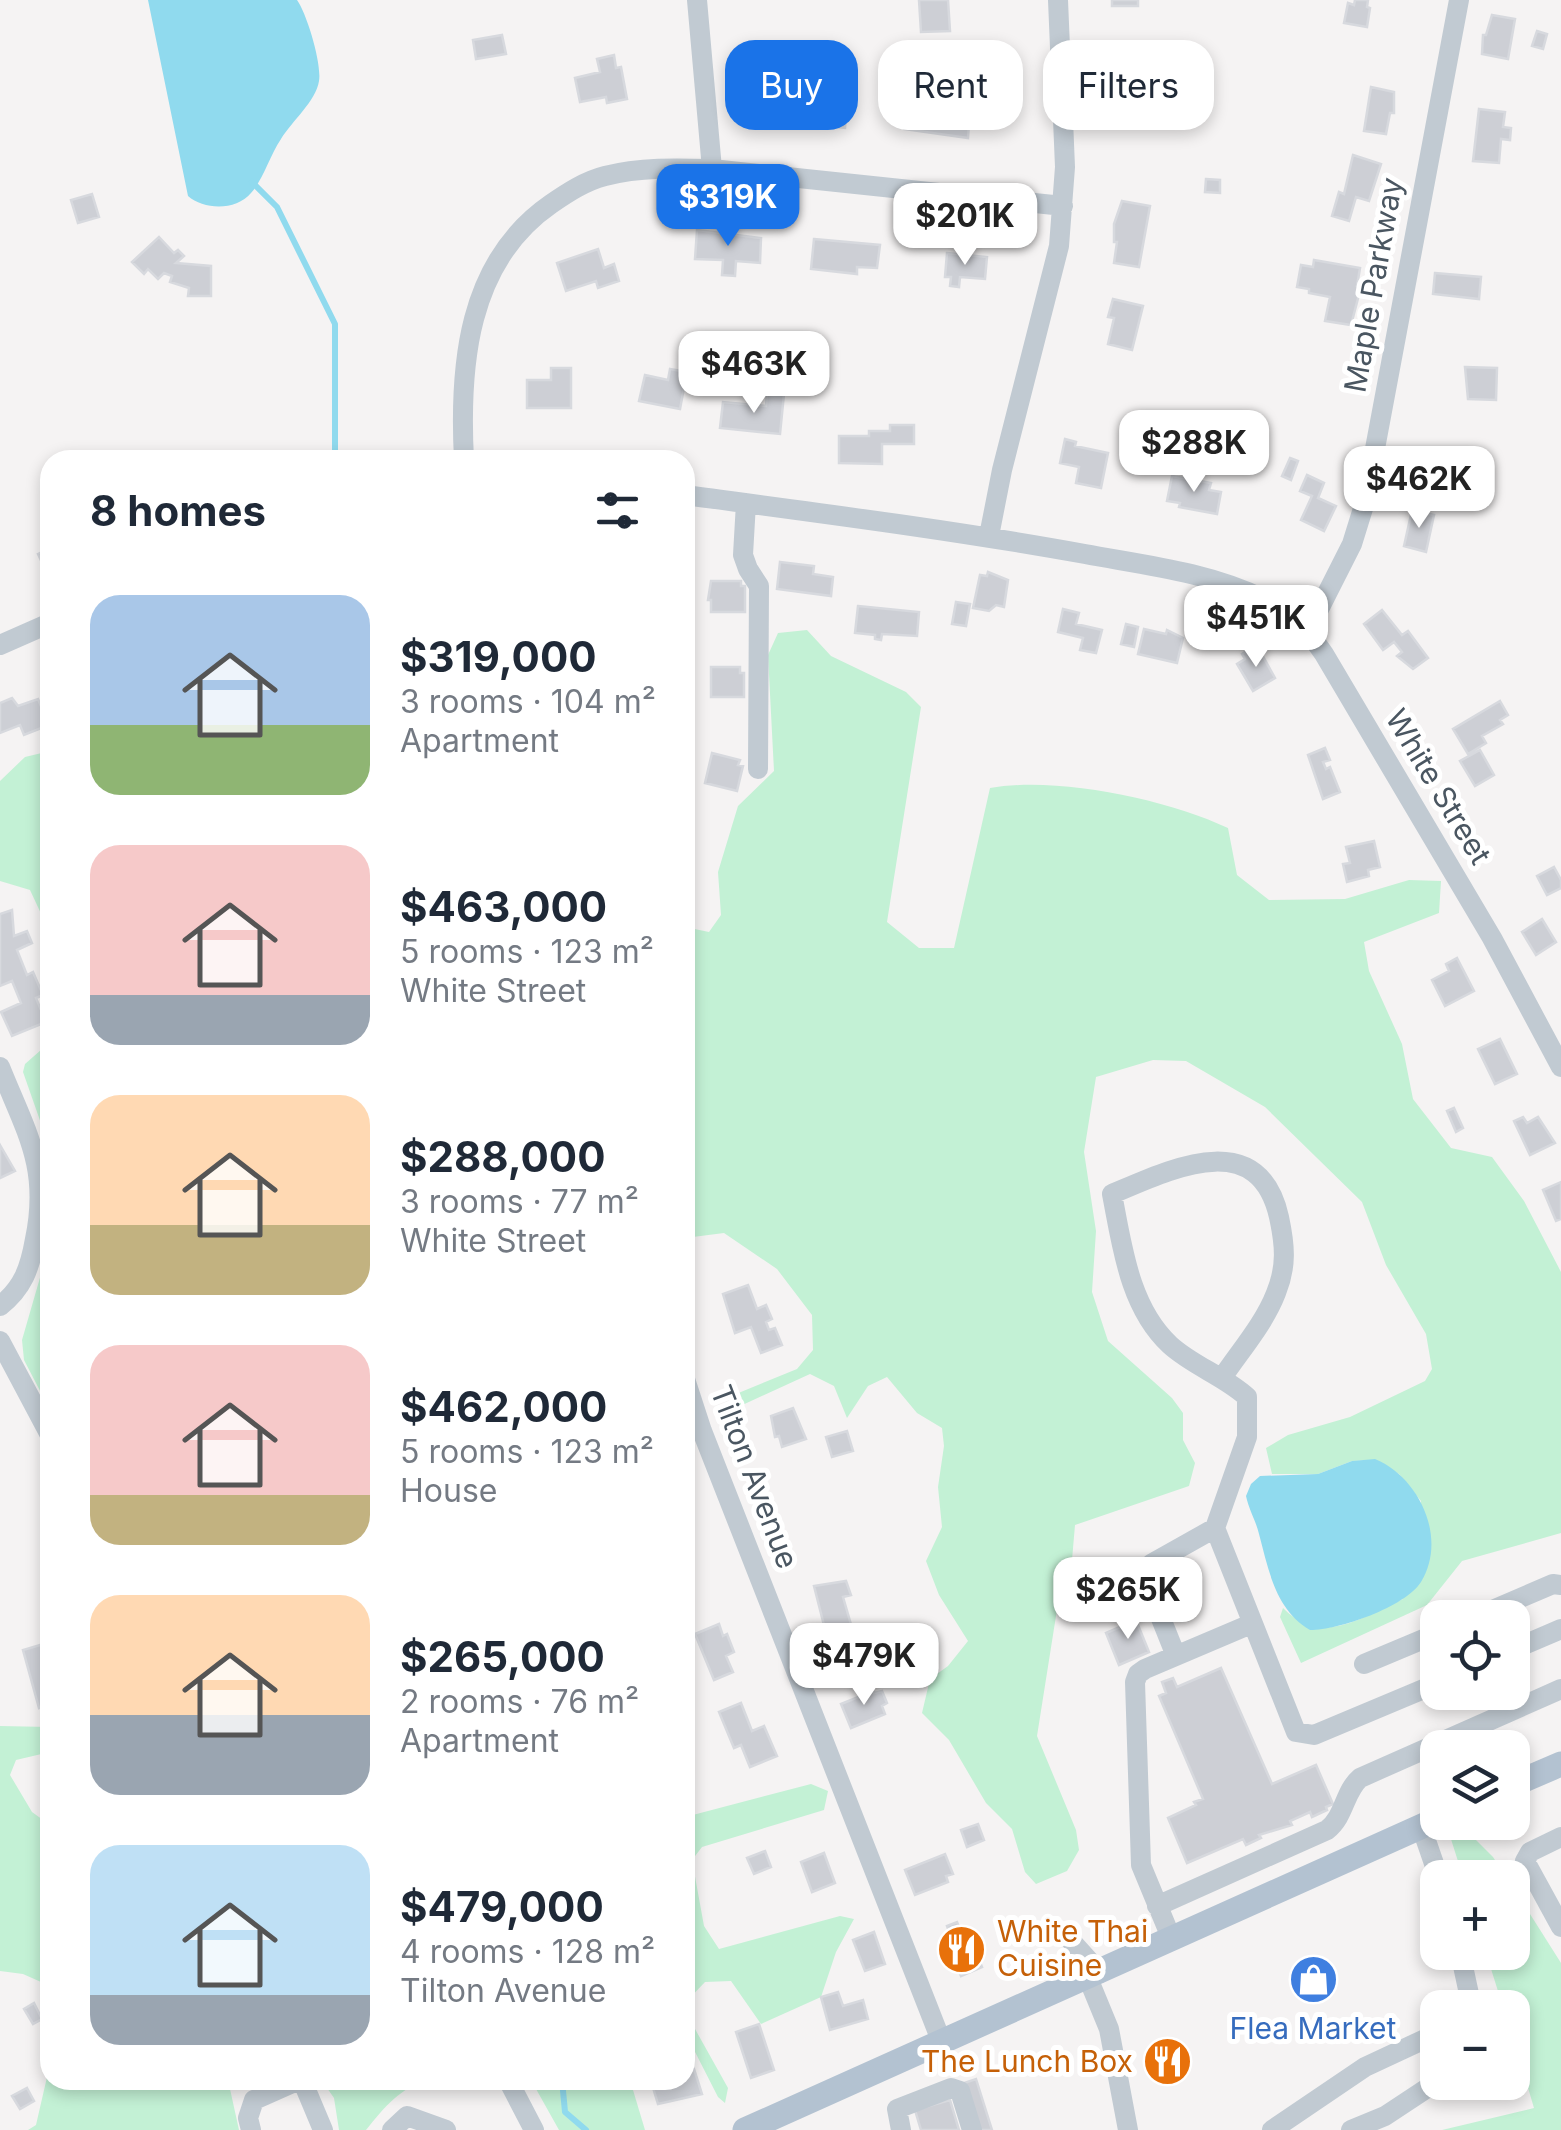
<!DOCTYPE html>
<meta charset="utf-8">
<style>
:root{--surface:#fff;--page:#f6f6f7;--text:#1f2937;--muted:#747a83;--accent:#1a73e8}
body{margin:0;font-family:Inter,sans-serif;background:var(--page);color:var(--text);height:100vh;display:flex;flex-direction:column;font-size:38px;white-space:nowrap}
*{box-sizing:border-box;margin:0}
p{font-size:32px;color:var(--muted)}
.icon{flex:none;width:55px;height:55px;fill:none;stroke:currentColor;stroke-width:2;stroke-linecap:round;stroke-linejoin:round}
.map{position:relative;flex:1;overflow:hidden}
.details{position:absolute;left:40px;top:450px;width:655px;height:1640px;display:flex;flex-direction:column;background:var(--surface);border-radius:30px;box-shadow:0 5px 15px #0003}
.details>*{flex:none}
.guide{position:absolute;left:725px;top:40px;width:685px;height:90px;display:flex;gap:20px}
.controls{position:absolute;left:1420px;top:1600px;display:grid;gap:20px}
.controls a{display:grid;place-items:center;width:110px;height:110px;border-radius:20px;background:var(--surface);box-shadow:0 5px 15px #0003;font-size:50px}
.price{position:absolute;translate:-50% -85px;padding:0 22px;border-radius:20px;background:#fff;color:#222;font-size:32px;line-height:65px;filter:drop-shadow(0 2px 5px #0008)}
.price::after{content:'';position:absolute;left:50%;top:60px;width:30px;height:22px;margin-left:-15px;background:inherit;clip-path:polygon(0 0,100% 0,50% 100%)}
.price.selected{background:var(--accent);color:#fff}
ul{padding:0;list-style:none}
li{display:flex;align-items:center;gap:30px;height:250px;padding:0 50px}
li span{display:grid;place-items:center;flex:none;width:280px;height:200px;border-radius:30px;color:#555}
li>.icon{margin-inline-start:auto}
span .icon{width:120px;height:120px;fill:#fffc;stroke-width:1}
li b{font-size:42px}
h2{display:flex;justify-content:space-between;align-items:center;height:120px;padding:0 50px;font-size:42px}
.tag{padding:0 35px;border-radius:30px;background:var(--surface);box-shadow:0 5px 15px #0003;font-size:35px;line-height:90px}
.tag.selected{background:var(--accent);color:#fff}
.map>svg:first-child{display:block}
.green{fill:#c3f1d5}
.water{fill:#90daee}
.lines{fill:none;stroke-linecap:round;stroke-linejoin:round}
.stream{stroke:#90daee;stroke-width:6}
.building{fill:#cdcfd5;stroke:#d7d9de;stroke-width:2.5}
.minor{stroke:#c1cad2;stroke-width:20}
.major{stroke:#b3c2d1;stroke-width:25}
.labels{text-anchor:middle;stroke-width:10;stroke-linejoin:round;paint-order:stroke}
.street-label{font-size:30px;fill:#4a5661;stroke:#fff}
.food-label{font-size:30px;fill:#c56008;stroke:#fff;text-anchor:start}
.shop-label{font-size:30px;fill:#366cbe;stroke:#fff}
</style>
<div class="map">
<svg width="1561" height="2130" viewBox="0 0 1561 2130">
<rect width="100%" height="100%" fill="#f5f3f3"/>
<path class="green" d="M807 630 831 656 906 692 921 707 887 922 919 948H954L990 788C1057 776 1166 799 1228 828L1237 875 1269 900 1345 899 1409 880 1441 881 1439 913 1364 942 1369 971 1402 1044 1413 1099 1451 1148 1492 1157 1524 1201 1561 1272V1533L1462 1561 1427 1605 1301 1663 1280 1617 1283 1608C1322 1647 1360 1618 1403 1599L1421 1501 1399 1474 1374 1460 1352 1461 1318 1474H1272L1266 1448 1288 1435 1350 1417 1425 1381 1432 1369 1426 1334 1386 1265 1362 1202 1265 1107 1186 1061 1153 1060 1096 1077 1084 1152 1096 1231 1092 1292 1108 1341 1172 1398 1183 1413V1440L1195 1463 1189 1486 1075 1525 1072 1560 1059 1597 1037 1736 1076 1830 1079 1850 1067 1871 1036 1884 1025 1872 1012 1829 986 1803 949 1740 922 1713 930 1679 948 1666 968 1641 939 1595 926 1561 942 1527 938 1487 944 1446 942 1428 917 1413 887 1377 868 1386 847 1418 834 1386 810 1374 738 1407 736 1394 797 1369 813 1350 812 1315 777 1269 724 1233 685 1238V927L709 932 721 915 718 872 738 806 774 771 768 655 778 633Z
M50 751V945L44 920 30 890 0 881V781L25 757Z
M50 1042V1149L23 1072 25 1064Z
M50 1243V1410L24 1360 22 1340Z
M0 1726 50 1727V1752L16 1760 10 1775 32 1812 50 1825V1986L23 1974 0 1971Z
M811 1784 828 1791 824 1810 702 1847 692 1860 704 1926 719 1949 840 1916 854 1919 836 1952 821 1997 761 2024 731 1981 705 1982 685 2003V1813L689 1816Z
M1470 1834 1493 1857 1506 1877H1463L1450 1836Z
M1513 1887 1561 1963V2130H1442L1534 2108 1513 2037 1512 2008 1503 2007 1486 1953 1512 1952Z
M685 2011 728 2088 725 2103 718 2097 692 2046H685Z
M50 2064V2080H233L230 2089 239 2130H28L36 2125Z
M341 2080H430C401 2086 384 2108 366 2130H339L334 2098 327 2088Z
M531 2080H630L645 2130H559Z"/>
<path class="water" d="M148 0H297C307 14 322 64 319 81 316 101 292 121 281 139 270 155 264 178 251 193 236 211 204 210 188 196Z
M1375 1459C1419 1477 1448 1538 1421 1582 1405 1607 1339 1630 1310 1630 1275 1609 1269 1571 1259 1534 1256 1521 1249 1510 1246 1496L1251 1484 1260 1476 1318 1474 1352 1461Z"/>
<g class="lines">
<path class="stream" d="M252 182 277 207 335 324V460
M562 2080 565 2112 586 2130"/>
</g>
<path class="building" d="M919 0H948L950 31 921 32Z
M1112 0H1138V6H1112Z
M1355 0H1368L1367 7 1370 8 1367 27 1344 23 1348 3 1354 5Z
M1492 15 1515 19 1508 59 1482 54 1483 35H1486Z
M1537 31 1547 34 1543 49 1532 46Z
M502 35 506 54 476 59 473 40Z
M614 55 616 68 621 67 627 99 607 103 606 97 580 102 575 78 600 72 597 59Z
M797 87 816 89 815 96 847 99 845 128 794 123Z
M1371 87 1394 92V113H1390L1386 134 1364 131Z
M906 104 970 110 968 138 904 129Z
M1479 109 1505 112 1503 127 1511 128 1510 140 1501 139 1499 163 1473 161Z
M1353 155 1381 164 1369 201 1356 197 1349 221 1332 216 1339 192 1344 194Z
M1206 179 1220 180V193L1205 192Z
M92 194 99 217 78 223 71 200Z
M1122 201 1150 206 1139 267 1114 263 1117 242H1114V224Z
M697 230 761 238 760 263 736 261 735 276 722 275 723 260 695 259Z
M159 237 174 253 178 250 184 256 176 263 211 266V296H188L189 288 170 282 172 276 164 273 158 279 148 269 144 274 132 262Z
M814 239 880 245 877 268 857 267V274L811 269Z
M598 249 604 268 614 264 619 281 598 288 596 281 566 291 557 263Z
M947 253 987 257 985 279 960 277 959 287 950 286 951 277H945Z
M1314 260 1360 268 1357 286 1361 287 1351 325 1325 321 1330 297 1309 293V289L1297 287 1301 265 1313 267Z
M1435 273 1481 277 1479 299 1433 294Z
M1113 299 1143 306 1132 350 1108 344 1114 318 1108 317Z
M1465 367 1497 368 1496 400 1468 399Z
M551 368H571V408H527V380H551Z
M670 369 687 372 680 409 639 401 645 375 668 380Z
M767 392 784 394 780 434 720 428 723 402 766 406Z
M890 425H914V444H882V464L839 463V436H869V431H890Z
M1065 439 1076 442 1075 446 1108 453 1101 488 1076 483 1079 467 1060 463Z
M1290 458 1298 461 1291 480 1282 476Z
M1307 475 1324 483 1318 498 1336 506 1324 531 1301 520 1312 496 1300 491Z
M1172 476 1211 483 1209 490 1221 492 1217 514 1179 507 1180 503 1167 501Z
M1412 510 1434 515 1426 552 1404 546Z
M50 548V572L47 573 38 554Z
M780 562 814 566 813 574 833 577 831 596 777 589Z
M988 572 1008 580 1004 607 996 605 989 611 973 608 980 575 987 576Z
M711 581H741V586H745V612H711V600H708Z
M956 602 970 604 966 626 952 624Z
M858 606 919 612 917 636 882 634 881 640 875 639V635L855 633Z
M1063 609 1079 613 1076 624 1102 630 1096 653 1080 650 1083 638 1058 632Z
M1382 610 1402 635 1408 631 1428 658 1413 669 1397 656 1402 652 1394 642 1383 650 1364 624Z
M1126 624 1138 627 1134 647 1121 644Z
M1144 629 1166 634 1167 630 1183 638 1177 663 1138 654Z
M1250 649 1253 655 1260 651 1275 678 1253 691 1237 664 1245 659 1242 654Z
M711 667H740V673H744V697H711Z
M12 698 18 706 38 699 49 725 24 735 20 725 0 733V703Z
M1500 701 1508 715 1500 720 1503 724 1482 736 1486 743 1468 754 1453 729Z
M1325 748 1330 760 1323 762 1326 769 1330 767 1340 792 1323 799 1308 755Z
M1480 750 1494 775 1475 786 1460 761Z
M712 753 740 760 738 765 743 766 737 791 705 783Z
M1374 841 1380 867 1368 870 1369 876 1347 882 1343 864 1350 863 1346 847Z
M1554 867 1561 880V888L1547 895 1537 876Z
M12 910 14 936 27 931 32 943 17 950 27 975 33 972 43 995 36 998 46 1022 12 1036 1 1012 21 1003 12 981 0 986V914Z
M1542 919 1556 942 1536 955 1522 932Z
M1457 958 1474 991 1445 1006 1432 980 1449 971 1446 964Z
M1500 1039 1517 1074 1495 1084 1478 1049Z
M1454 1108 1463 1128 1456 1132 1447 1111Z
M1523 1117 1527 1123 1538 1117 1555 1143 1530 1155 1514 1121Z
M0 1145 15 1171 0 1178Z
M1561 1182V1219L1556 1221 1543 1190Z
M748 1285 757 1309 766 1305 772 1319 766 1322 769 1330 775 1328 782 1345 761 1353 751 1327 735 1333 723 1294Z
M793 1408 806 1439 782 1447 779 1436 775 1437 771 1416Z
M847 1431 853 1451 832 1457 826 1437Z
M846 1581 851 1595 843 1597 852 1628 827 1637 814 1586Z
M1136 1620 1149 1652 1119 1665 1106 1633Z
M719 1624 723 1636 727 1634 734 1652 726 1656 733 1672 714 1680 695 1634Z
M47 1643 50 1704 39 1708 23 1650Z
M1221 1668 1272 1784 1316 1765 1333 1804 1326 1807 1327 1810 1312 1817 1310 1812 1290 1821 1292 1825 1259 1835 1261 1838 1246 1845 1243 1839 1187 1863 1168 1818 1196 1805 1194 1802 1203 1799 1159 1696 1166 1693 1162 1682 1173 1678 1177 1687Z
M873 1691 874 1693 882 1691 887 1703 882 1706 885 1714 851 1728 841 1704Z
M741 1703 752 1731 764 1726 777 1756 750 1767 741 1745 734 1748 719 1712Z
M978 1824 984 1840 967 1847 961 1830Z
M765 1851 771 1867 754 1874 747 1858Z
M824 1853 835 1883 812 1892 801 1862Z
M945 1854 953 1874 946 1876 948 1882 915 1895 905 1870Z
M957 1922 961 1932 967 1930 982 1967 961 1976 945 1939 951 1937 947 1926Z
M874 1932 885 1964 865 1971 853 1940Z
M838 1992 843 2006 863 2000 868 2019 830 2030 821 1997Z
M34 2003 42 2019 33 2024 24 2009Z
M759 2024 774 2070 751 2078 736 2032Z
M1180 2051 1184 2063 1156 2073 1152 2062Z
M694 2069 702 2094 658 2104 651 2081 685 2080V2072Z
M976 2079 992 2130H979L964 2083Z
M27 2088 34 2101 20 2109 12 2096Z
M950 2100 959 2130H921L915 2110Z"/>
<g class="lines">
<path class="minor" d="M697 0 712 169
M464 460C459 366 467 262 551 204 567 193 585 181 605 176 640 167 676 168 712 169L1063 206
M685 495C819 513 953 530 1085 554 1144 565 1208 572 1263 599 1290 612 1307 629 1324 654L1492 938 1561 1067
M746 503 743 555 748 569 759 586 758 769
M989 536 1002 470 1059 246 1065 167 1058 0
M1308 631 1352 544 1365 502 1459 0
M0 645 50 623
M0 1067C26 1132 50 1167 35 1239 30 1268 23 1288 0 1306
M0 1341 50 1435
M1222 1378C1240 1351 1264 1324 1276 1293 1287 1266 1285 1245 1279 1217 1258 1125 1169 1170 1112 1194 1122 1245 1129 1307 1170 1345 1193 1366 1224 1376 1247 1397V1437L1215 1528 1296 1732 1314 1735 1438 1683
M685 1379 702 1431 942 2043
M1474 1618 1553 1584 1561 1585
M1512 1650 1561 1629
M1176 1656 1146 1581 1151 1564 1215 1528
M1364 1664 1438 1633
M1421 1826 1439 1878
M1561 1837 1530 1852 1525 1861 1561 1927
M1157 1906 1327 1830C1345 1816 1344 1792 1360 1778L1561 1689
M1172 1940 1141 1865 1135 1682 1138 1674 1145 1669 1251 1624
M1072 1942 1100 1973
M1460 1952 1472 2008
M1088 1978 1109 2029 1128 2130
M302 2080 323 2130
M508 2080 534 2130
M251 2130 248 2118 254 2100 299 2080
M392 2130 407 2116 446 2130
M901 2130 897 2109 951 2088 960 2091 972 2130
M1272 2130 1365 2067 1438 2033
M1351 2130 1385 2116 1438 2081"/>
<path class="major" d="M1512 1785 1561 1764
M745 2130 1438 1819"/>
</g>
<defs>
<symbol id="restaurant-disc" viewBox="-11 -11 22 22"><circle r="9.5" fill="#e8710a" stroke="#fff"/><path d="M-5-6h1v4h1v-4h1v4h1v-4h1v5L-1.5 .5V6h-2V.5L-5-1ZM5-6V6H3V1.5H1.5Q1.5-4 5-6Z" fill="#fff"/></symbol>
<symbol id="shop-disc" viewBox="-11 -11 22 22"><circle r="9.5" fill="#3f7fe0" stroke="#fff"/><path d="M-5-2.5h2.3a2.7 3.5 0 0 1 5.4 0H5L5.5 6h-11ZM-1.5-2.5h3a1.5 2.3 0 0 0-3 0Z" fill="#fff"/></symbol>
</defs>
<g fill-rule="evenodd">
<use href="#restaurant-disc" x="934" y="1922" width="55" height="55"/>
<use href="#shop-disc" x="1286" y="1952" width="55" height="55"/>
<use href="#restaurant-disc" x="1140" y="2034" width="55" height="55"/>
</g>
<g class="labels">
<g class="street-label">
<text transform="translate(1374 285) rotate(-80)" y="10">Maple Parkway</text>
<text transform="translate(1438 787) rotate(59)" y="10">White Street</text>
<text transform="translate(754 1477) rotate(69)" y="10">Tilton Avenue</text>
</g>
<g class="food-label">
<text x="997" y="1942">White Thai<tspan x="997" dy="34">Cuisine</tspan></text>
<text x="1133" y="2072" text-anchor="end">The Lunch Box</text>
</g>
<g class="shop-label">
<text x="1313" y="2039">Flea Market</text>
</g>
</g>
</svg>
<div class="controls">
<a><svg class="icon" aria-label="locate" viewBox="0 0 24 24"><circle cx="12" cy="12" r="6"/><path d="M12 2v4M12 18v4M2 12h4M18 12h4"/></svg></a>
<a><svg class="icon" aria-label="layers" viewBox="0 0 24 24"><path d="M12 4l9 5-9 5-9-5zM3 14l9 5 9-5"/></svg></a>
<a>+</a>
<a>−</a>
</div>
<b class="price selected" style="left:728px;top:249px">$319K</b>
<b class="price" style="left:965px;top:268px">$201K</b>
<b class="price" style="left:754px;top:416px">$463K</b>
<b class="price" style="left:1194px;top:495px">$288K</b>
<b class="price" style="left:1419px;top:531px">$462K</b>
<b class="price" style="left:1256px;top:670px">$451K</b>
<b class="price" style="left:1128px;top:1642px">$265K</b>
<b class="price" style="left:864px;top:1708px">$479K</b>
<div class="guide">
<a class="tag selected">Buy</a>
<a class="tag">Rent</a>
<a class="tag">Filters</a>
</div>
<section class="details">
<h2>8 homes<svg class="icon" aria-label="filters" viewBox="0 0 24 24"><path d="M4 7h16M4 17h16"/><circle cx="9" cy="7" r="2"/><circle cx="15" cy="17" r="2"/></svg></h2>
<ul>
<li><span style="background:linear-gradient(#a9c7e8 65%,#8fb573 0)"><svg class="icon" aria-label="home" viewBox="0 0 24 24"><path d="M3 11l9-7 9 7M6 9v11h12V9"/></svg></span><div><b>$319,000</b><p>3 rooms · 104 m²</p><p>Apartment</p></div></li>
<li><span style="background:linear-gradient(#f6c9c9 75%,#9aa5b1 0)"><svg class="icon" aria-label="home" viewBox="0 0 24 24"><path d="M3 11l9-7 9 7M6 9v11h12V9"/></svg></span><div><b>$463,000</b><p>5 rooms · 123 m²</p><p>White Street</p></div></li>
<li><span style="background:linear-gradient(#ffd9b3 65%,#c2b280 0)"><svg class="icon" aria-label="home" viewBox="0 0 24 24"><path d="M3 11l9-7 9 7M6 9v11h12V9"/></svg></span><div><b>$288,000</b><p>3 rooms · 77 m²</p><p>White Street</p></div></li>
<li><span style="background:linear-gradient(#f6c9c9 75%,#c2b280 0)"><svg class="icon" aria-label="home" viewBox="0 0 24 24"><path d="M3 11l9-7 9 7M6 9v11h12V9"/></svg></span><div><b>$462,000</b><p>5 rooms · 123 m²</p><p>House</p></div></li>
<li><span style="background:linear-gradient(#ffd9b3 60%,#9aa5b1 0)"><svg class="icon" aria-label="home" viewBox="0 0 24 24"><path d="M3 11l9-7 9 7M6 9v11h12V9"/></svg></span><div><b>$265,000</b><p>2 rooms · 76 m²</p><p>Apartment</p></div></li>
<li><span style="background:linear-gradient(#bfe0f5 75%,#9aa5b1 0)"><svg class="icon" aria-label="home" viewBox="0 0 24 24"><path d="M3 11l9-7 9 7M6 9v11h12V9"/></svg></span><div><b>$479,000</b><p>4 rooms · 128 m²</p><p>Tilton Avenue</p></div></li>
</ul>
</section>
</div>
